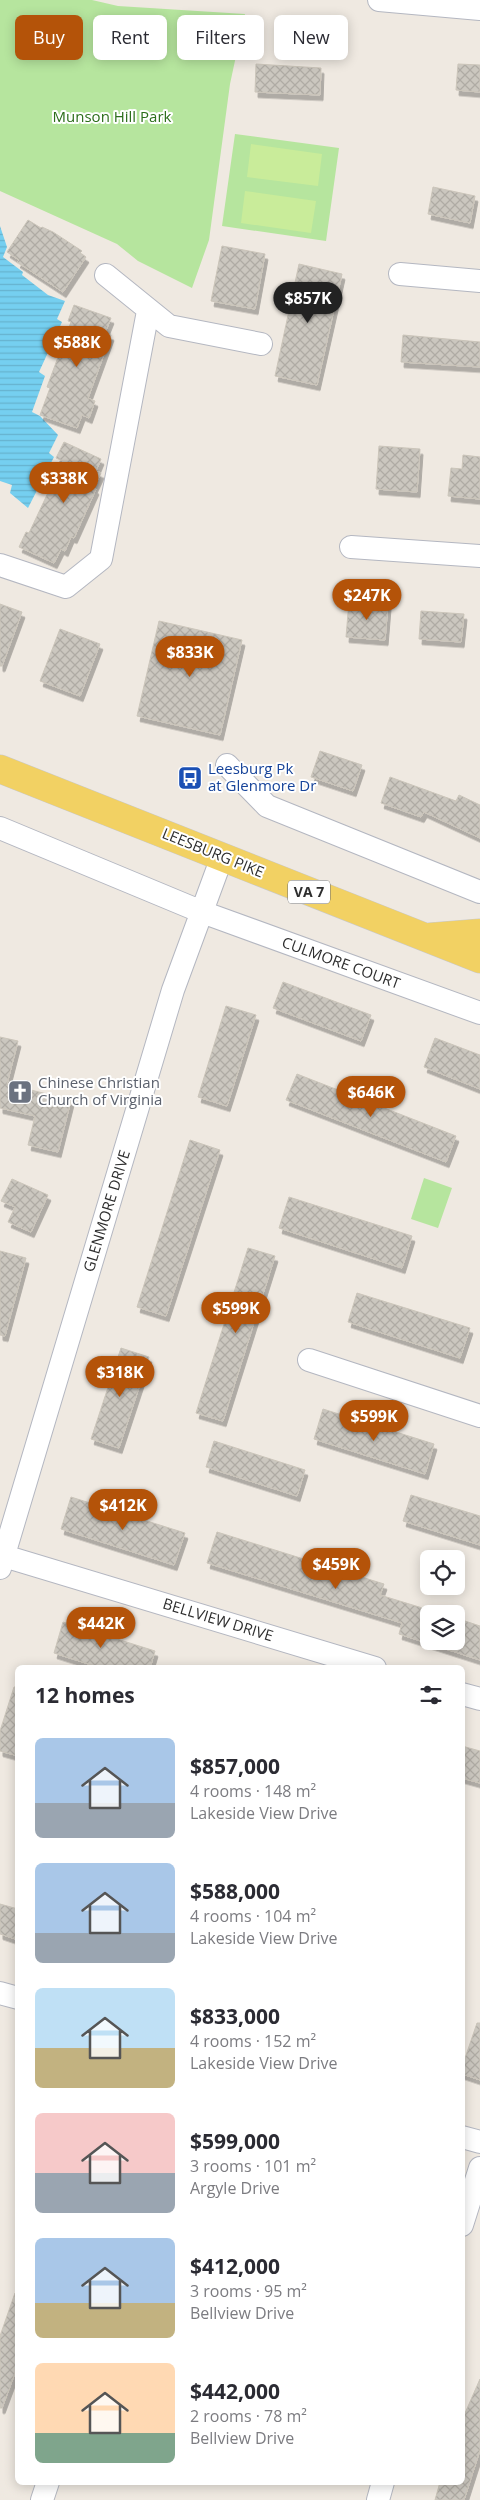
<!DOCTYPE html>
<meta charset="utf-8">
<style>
:root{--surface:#fff;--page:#f7f7f7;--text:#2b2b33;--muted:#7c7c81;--accent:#b45309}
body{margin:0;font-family:"Open Sans",sans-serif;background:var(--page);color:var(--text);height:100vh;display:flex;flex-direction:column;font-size:19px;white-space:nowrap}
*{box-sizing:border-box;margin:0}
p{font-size:16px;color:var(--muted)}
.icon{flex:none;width:28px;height:28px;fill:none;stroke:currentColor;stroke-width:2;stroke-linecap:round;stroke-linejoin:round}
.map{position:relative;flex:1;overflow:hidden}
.side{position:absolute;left:15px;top:1665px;width:450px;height:820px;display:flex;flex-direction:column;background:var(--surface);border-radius:8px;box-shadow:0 2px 12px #0003}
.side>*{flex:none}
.guide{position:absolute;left:15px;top:15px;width:450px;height:45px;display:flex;gap:10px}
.fabs{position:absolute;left:420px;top:1550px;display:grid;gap:10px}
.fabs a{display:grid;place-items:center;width:45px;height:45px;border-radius:8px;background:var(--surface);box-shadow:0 2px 12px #0003;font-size:25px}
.price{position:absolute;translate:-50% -42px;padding:0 11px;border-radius:18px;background:var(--accent);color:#fff;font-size:16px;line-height:32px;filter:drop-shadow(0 1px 2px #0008)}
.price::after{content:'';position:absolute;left:50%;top:30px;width:15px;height:11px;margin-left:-8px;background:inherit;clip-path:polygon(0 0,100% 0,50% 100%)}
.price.active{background:#222;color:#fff}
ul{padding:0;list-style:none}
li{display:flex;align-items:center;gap:15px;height:125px;padding:0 20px}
li span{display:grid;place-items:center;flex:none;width:140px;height:100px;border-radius:8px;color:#555}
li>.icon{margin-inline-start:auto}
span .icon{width:60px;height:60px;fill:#fffc;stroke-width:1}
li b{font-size:21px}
h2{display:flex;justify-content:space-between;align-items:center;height:60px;padding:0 20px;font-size:21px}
.chip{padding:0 18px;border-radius:8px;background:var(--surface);box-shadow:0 2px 12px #0003;font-size:18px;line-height:45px}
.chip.active{background:var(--accent);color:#fff}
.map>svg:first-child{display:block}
.green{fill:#b6e59e}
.pitch{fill:#c9ec9a}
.water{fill:url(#water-rules)}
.building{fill:url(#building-cross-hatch);stroke:#cbc5ba;filter:url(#shadow)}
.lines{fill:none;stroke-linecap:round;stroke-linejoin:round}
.street-casing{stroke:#b4b7c1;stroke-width:24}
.primary-casing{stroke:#c9c9c9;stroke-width:29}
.street{stroke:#fff;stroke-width:22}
.primary{stroke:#f2d163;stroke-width:28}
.labels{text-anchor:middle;stroke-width:4;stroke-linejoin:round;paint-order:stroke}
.shield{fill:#fff;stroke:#6d6d6d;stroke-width:1}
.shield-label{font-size:14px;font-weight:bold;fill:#2e2e2e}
.park-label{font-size:15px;fill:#2c6e1b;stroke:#fff}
.transit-label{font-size:15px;fill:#164399;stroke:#fff;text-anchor:start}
.street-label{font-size:15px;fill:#2e2e2e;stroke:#fff}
.worship-label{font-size:15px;fill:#5b616d;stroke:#fff;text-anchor:start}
</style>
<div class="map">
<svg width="480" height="2500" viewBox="0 0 480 2500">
<defs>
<pattern id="water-rules" width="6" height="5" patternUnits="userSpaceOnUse" patternTransform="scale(1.25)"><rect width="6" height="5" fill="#75cff0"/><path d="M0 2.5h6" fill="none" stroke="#66b2ce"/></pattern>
<pattern id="building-cross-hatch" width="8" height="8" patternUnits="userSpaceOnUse" patternTransform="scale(1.25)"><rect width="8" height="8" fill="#cbc7bf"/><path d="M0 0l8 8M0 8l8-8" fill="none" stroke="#afaba4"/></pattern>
<filter id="shadow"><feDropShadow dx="3" dy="5.5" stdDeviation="0" flood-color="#0004"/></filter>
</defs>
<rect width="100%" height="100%" fill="#efe9e1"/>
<path class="green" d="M0 0H92L118 6 245 14 230 84 209 240 192 288 138 261 117 244 0 191Z
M235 134 339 148 326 241 222 226Z
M424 1178 452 1188 438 1228 411 1219Z"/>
<path class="pitch" d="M251 144 322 154 318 186 247 177Z
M245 191 316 201 311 233 241 223Z"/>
<path class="water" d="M0 226 7 247 3 257 23 272 22 275 48 295 65 301 57 319 62 322 39 372 45 376 32 412 40 416 58 435 49 453 54 457 28 508 10 493 12 485 0 481Z"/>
<path class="building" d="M256 64 321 68 320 95 255 92Z
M458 64 480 65V92L456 90Z
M433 187 475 196 470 223 428 214Z
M28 220 41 228 42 227 53 232 82 251 80 253 86 257 63 292 17 262 19 260 7 252Z
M222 246 265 254 255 309 211 301Z
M299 264 342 274 317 385 275 376Z
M74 305 111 318 105 333 111 335 88 398 95 401 89 418 82 415 77 428 40 415 50 388 47 387 71 322 68 321Z
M403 335 480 342V367L401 362Z
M64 442 101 459 96 471 101 473 94 488 96 489 74 538 71 537 65 551 61 549 54 563 19 547 26 532 29 533 63 461 56 458Z
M379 446 420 449 417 492 376 489Z
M463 455 480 457V499L448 496 451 468 462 469Z
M349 601 388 604 385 640 346 637Z
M0 604 22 612 2 666H0Z
M421 611 464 614 461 642 419 639Z
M159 621 242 640 220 735 137 716Z
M60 629 100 644 80 696 40 681Z
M320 751 362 765 353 791 311 777Z
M390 777 456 801 459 795 480 805V838L424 812 421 817 381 803Z
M283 982 371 1015 361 1041 273 1008Z
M226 1006 256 1015 227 1106 198 1097Z
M0 1037 18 1041 7 1084 71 1100 58 1152 28 1145 35 1116 0 1108Z
M435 1038 480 1055V1089L424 1067Z
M297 1074 456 1136 446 1162 286 1100Z
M190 1140 220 1150 166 1316 137 1307Z
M12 1179 48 1195 31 1232 8 1222 15 1207 1 1201Z
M289 1197 412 1236 402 1268 279 1228Z
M248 1248 275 1256 223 1421 196 1413Z
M0 1251 26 1258 5 1336 0 1335Z
M357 1293 470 1328 460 1358 348 1322Z
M121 1348 149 1357 119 1448 91 1439Z
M323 1409 434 1444 425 1474 314 1439Z
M214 1441 305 1470 297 1496 206 1467Z
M411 1495 480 1516V1545L403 1521Z
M71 1497 185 1533 174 1565 61 1529Z
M217 1532 384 1584 380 1595 442 1614H429V1641H456V1618L480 1626V1660L399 1634 402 1623 207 1563Z
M63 1622 155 1651 150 1668H101L54 1653Z
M14 1687H18V1756L0 1751V1731Z
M462 1746 480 1751V1783L462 1778Z
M0 1904 18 1909V1940L0 1934Z
M477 2023H480V2080L462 2074V2067Z
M15 2293H18V2365L2 2408H0V2336Z
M480 2379V2450L464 2500H435L440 2482H462V2420Z"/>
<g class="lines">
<defs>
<path id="street" d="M379 0 480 9
M400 274 480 281
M106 275 169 326 261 344
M351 547 480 556
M0 565 66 587 101 559 148 311
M227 765 267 806 480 892
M0 828 202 912 480 1013
M309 1360 480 1416
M4 1556 375 1668
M0 1568 173 990 222 857
M462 1694 480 1699
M0 1993 18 1998
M462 2137 480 2142
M462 2225 480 2168
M42 2500 48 2482
M378 2500 383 2482"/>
<path id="primary" d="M0 769 480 959
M430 937 480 933"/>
</defs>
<use href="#street" class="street-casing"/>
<use href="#primary" class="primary-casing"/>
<use href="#street" class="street"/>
<use href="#primary" class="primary"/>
</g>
<defs>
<symbol id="bus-square" viewBox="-11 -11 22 22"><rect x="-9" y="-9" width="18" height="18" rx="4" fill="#1a4fb4" stroke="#fff"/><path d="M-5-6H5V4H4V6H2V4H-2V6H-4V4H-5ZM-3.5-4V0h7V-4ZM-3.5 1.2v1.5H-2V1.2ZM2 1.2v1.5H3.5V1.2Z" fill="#fff"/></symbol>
<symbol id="church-square" viewBox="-11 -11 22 22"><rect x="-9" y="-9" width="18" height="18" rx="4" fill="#6b7280" stroke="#fff"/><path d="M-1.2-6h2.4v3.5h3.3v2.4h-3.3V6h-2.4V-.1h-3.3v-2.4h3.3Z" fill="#fff"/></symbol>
</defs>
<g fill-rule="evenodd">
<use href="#bus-square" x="176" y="764" width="28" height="28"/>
<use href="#church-square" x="6" y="1078" width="28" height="28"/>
</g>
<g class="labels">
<rect class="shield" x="288" y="880.5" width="42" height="23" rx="4"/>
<g class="shield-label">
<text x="309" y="897">VA 7</text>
</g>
<g class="park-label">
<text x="112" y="122">Munson Hill Park</text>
</g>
<g class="transit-label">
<text x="208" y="774">Leesburg Pk<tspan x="208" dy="17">at Glenmore Dr</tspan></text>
</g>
<g class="street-label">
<text transform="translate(213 853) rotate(22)" y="5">LEESBURG PIKE</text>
<text transform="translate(341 963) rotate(20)" y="5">CULMORE COURT</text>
<text transform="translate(107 1211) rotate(-73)" y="5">GLENMORE DRIVE</text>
<text transform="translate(218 1620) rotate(17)" y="5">BELLVIEW DRIVE</text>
</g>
<g class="worship-label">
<text x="38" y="1088">Chinese Christian<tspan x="38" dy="17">Church of Virginia</tspan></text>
</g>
</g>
</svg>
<div class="fabs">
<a><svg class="icon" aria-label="locate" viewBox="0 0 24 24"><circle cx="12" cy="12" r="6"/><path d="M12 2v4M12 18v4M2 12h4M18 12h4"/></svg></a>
<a><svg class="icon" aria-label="layers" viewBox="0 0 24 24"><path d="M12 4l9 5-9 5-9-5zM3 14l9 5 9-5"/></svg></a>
</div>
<b class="price active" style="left:308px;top:324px">$857K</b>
<b class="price" style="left:77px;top:368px">$588K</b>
<b class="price" style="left:64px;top:504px">$338K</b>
<b class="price" style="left:367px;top:621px">$247K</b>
<b class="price" style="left:190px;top:678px">$833K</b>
<b class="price" style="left:371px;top:1118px">$646K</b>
<b class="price" style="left:236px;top:1334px">$599K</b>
<b class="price" style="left:120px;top:1398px">$318K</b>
<b class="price" style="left:374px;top:1442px">$599K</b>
<b class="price" style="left:123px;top:1531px">$412K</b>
<b class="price" style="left:336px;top:1590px">$459K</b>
<b class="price" style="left:101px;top:1649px">$442K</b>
<div class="guide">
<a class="chip active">Buy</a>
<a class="chip">Rent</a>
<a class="chip">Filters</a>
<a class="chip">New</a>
</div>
<section class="side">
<h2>12 homes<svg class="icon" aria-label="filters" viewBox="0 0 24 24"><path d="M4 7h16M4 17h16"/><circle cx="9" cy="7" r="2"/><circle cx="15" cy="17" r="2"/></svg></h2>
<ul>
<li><span style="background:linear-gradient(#a9c7e8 65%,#9aa5b1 0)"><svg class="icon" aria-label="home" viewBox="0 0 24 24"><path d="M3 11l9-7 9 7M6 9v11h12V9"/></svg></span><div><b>$857,000</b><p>4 rooms · 148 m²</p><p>Lakeside View Drive</p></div></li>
<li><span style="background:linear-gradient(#a9c7e8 70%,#9aa5b1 0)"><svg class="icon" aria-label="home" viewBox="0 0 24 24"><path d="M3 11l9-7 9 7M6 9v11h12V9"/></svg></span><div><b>$588,000</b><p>4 rooms · 104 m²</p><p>Lakeside View Drive</p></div></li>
<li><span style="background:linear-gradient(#bfe0f5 60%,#c2b280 0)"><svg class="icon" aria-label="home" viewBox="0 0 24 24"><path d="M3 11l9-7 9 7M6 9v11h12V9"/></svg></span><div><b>$833,000</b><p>4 rooms · 152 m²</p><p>Lakeside View Drive</p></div></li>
<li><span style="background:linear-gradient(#f6c9c9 60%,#9aa5b1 0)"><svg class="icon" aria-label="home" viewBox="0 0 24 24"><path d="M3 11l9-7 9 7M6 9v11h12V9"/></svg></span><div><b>$599,000</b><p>3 rooms · 101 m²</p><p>Argyle Drive</p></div></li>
<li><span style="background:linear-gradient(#a9c7e8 65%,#c2b280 0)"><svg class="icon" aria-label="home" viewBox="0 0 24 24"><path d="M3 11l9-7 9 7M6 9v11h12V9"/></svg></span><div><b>$412,000</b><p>3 rooms · 95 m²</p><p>Bellview Drive</p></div></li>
<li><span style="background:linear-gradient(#ffd9b3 70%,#7fa58c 0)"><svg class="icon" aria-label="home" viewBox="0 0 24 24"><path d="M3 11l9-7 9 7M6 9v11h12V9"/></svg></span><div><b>$442,000</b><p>2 rooms · 78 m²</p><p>Bellview Drive</p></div></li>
</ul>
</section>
</div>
